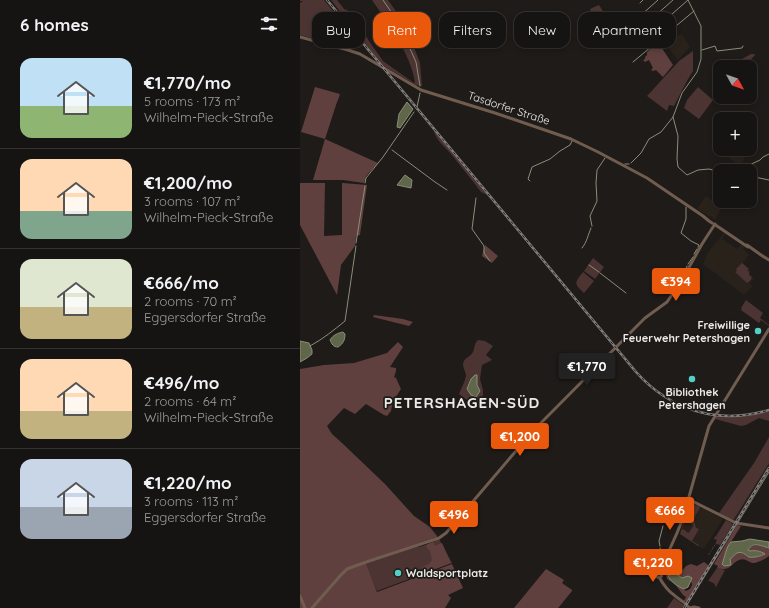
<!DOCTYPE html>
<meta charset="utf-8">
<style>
:root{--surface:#161412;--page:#232120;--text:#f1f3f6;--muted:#9e9e9f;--line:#353332;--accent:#ea580c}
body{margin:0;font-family:Quicksand,sans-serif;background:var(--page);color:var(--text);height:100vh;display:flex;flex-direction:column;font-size:15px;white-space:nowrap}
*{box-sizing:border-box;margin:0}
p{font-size:13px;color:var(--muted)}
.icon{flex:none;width:22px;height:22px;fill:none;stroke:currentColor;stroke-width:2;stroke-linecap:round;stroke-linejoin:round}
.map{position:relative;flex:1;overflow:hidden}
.drawer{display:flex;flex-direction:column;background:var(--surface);width:300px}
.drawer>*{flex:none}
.guide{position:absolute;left:12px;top:12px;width:380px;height:36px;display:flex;gap:8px}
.needle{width:26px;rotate:130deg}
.tools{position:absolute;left:413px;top:60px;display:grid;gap:8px}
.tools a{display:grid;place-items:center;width:44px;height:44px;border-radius:8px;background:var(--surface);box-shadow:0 2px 6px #0003,0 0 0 1px var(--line);font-size:20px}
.price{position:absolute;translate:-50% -34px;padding:0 9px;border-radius:4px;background:var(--accent);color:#fff;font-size:13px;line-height:26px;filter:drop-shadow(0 1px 2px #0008)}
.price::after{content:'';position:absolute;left:50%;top:24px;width:12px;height:9px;margin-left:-6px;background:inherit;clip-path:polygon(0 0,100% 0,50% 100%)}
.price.current{background:#222;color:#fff}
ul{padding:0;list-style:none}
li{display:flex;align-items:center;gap:12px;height:100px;padding:0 20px}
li+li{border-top:1px solid var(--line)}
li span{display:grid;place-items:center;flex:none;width:112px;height:80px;border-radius:12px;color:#555}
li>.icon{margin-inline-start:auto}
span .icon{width:48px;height:48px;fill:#fffc;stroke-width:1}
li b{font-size:17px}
h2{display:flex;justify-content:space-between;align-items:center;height:48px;padding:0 20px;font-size:17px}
.pill{padding:0 14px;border-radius:12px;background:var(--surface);box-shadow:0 2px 6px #0003,0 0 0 1px var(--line);font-size:14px;line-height:36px}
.pill.current{background:var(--accent);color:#fff}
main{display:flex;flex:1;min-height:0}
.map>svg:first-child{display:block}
.built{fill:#29221b}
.green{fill:#4c3433}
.forest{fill:#60403e;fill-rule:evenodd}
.water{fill:#606649;stroke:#8a8e79}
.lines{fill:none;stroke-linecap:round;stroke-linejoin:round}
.stream{stroke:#8a8e79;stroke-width:1}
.secondary{stroke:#715c50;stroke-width:3}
.tram{stroke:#807d7b;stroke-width:1}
.rail-casing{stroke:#807d7b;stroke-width:2.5}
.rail{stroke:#1e1b18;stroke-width:1;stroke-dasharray:3;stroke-linecap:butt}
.poi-dot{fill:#55cec5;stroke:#1e1b18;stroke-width:1.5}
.labels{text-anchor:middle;stroke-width:3.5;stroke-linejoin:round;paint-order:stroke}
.street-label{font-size:11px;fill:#edebe9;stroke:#1e1b18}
.poi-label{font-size:11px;font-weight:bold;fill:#edebe9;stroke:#1e1b18;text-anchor:end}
.district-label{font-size:15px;font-weight:bold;letter-spacing:1px;fill:#edebe9;stroke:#1e1b18}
</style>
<main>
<section class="drawer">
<h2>6 homes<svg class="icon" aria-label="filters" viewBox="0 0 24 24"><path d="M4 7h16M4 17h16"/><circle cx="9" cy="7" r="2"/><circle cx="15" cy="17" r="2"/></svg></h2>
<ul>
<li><span style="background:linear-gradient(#bfe0f5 60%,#8fb573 0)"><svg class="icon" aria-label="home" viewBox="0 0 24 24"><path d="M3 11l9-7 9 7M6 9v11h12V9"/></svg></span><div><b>€1,770/mo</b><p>5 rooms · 173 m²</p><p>Wilhelm-Pieck-Straße</p></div></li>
<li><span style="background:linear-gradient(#ffd9b3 65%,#7fa58c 0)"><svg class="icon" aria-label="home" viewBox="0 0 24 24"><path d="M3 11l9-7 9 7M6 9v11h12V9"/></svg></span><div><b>€1,200/mo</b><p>3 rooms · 107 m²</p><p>Wilhelm-Pieck-Straße</p></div></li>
<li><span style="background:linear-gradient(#dfe7d0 60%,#c2b280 0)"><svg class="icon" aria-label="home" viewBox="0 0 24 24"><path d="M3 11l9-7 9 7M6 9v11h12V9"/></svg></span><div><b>€666/mo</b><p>2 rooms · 70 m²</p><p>Eggersdorfer Straße</p></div></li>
<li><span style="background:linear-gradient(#ffd9b3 65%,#c2b280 0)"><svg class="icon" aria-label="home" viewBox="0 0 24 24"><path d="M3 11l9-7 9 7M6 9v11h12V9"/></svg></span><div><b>€496/mo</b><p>2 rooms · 64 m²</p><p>Wilhelm-Pieck-Straße</p></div></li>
<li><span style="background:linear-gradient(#c9d6e8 60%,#9aa5b1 0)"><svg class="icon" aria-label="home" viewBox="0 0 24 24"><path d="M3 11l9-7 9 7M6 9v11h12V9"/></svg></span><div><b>€1,220/mo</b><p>3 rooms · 113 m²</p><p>Eggersdorfer Straße</p></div></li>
</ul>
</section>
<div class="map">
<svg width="469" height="608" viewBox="0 0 469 608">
<rect width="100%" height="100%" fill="#1e1b18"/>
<path class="built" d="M382 34 390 47 378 60 363 42Z
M69 51H71L117 108 324 354 342 376 350 384 373 401 385 406 404 412 428 415 447 413 469 409V411L446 416 431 417 409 415 381 406 371 401 360 395 343 381 188 197Z
M420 137V149H447L449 150 440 166 413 145Z
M406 196 422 207 415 220 411 216 410 217 397 209Z
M425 232 426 233 422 239 437 249 442 244 445 246 443 249 449 255 443 263 450 270V275L454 279 449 283 453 286 444 295 403 264 408 252Z
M469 463V474L396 593 386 608H383L434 522 432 521 434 519Z
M391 503 400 507V508L401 509 402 508 423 519 404 549 401 548 380 534 385 517 389 518 390 515 387 513 389 504Z"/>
<path class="green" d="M0 0H24L52 34C54 40 52 45 46 48L31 42H26L0 35V3L3 1H0Z
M31 0H37L45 10 46 9 59 24 69 41 83 61 114 83 115 82C111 55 88 23 72 0H88L105 24 120 63 122 86 116 85 82 65Z
M299 5 306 16 295 21 290 9Z
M393 51V71L388 79 374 106 369 105 367 111 347 96 379 61Z
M451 54H454L455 55 444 67H431L429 65 430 64 440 60Z
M398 87 413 100 399 119 384 108 387 100Z
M133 129 187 195 181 192C171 179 161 166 151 154 144 146 136 140 133 129Z
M293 258 304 267 295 279 284 271Z
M442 263 449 269 447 270 449 272V275L452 277 450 281 447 283 435 272 437 271 436 269Z
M283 272 294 281 284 293C274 284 274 283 283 272Z
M446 300 463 313 460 318 469 325V326L461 320 459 323 441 310 442 309 441 308Z
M178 340 185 341 193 346 186 355 192 360 182 365 180 379 183 390V395L180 404 177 405 173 402 171 403 159 394C161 388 165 382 166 376 166 371 161 366 164 361 166 357 170 357 173 352 175 347 174 344 178 340Z
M469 411V421L459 418 446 425 441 426 415 419 417 416C435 418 452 416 469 411Z
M469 437V463L434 519 432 521 419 513 454 463Z
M391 503 400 507 397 513 396 512 397 513 391 523 385 521 382 529 386 531V533L387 532 389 533 393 526H394L392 524 394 520 396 528 399 529 392 541 399 545 398 546 380 534 385 519 389 520 391 515 387 513 389 505Z
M426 520 433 524 420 545 416 544 409 555H408L409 553H410L411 551H410L412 550V547L413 548 414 545H415L416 543V542L417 540 414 539 415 536 417 537 416 536Z
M139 539 152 563 77 591 65 563 116 547C122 547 133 542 139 539Z
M417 568 425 570 416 587 415 586V584L409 581H408Z
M374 598 384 605 382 608H367Z"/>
<path class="forest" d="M358 42 373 65 363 77 356 70 353 71 351 70 353 68 349 60 345 62 343 60 345 59V57L347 55V52Z
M15 87 40 94 38 100 37 102 25 139 78 163 66 176 64 183 43 180H13L25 139 1 132Z
M0 183H25L24 236 42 235V183H43L67 185 60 235 56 236 55 246 41 265 37 295 0 225Z
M185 245 198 256 192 263 182 256Z
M74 315 103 319 113 322 109 326 73 317Z
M98 342 103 347 90 367 96 368V371L94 377 96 378 101 389 93 401 91 411 87 416 84 415 66 404 55 414 44 408 27 426 32 434 42 443 85 484 114 516 130 527 137 536V537L65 561 77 592 152 564 163 588 148 595 151 598 145 608H0V369L24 365 54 363 87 353Z
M437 525 441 526 431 542 429 544 422 564 424 566 431 565 430 559C432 557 435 554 438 553 443 551 445 556 450 557 455 558 460 556 464 555L462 552 454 551H450L448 550C453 542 461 546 469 548V556C465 559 459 562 454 563 449 563 445 557 439 560 430 564 431 572 417 568L418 566 414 564Z
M133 542 135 546 142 543 151 563 124 573 122 567 129 564 132 560 130 551 127 548 126 545Z
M404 562 408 565V567L387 602 384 601 386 597 383 595 375 584 367 579 366 575 370 571 381 572 386 566 391 564 397 566ZM375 573C381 579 384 577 391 581L392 585 390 589 386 591 376 584 368 577V576Z
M246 569 264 580 262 583 272 590V591L259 607 258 608H214Z"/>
<path class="water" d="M107 102 113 109 100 128 97 127 99 114Z
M105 175 112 180 111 188 97 185Z
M43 332 45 334C45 340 43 344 38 347 33 347 32 344 30 340 33 335 38 333 43 332Z
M0 341 9 343 12 350V354L7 358 0 362Z
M175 375H177V385L180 391 176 397 171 395 167 389 171 379Z
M450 539 469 542V548C461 546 453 541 448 550L450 551C454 550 461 551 465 554 461 556 454 558 449 557 445 555 443 551 437 553 435 554 432 558 430 559L431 565 424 566 422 564C425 557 426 547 431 542L442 541Z
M375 573 382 578 388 576 392 578 388 587 384 589C378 587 370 581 368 576L371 574Z"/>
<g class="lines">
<path class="stream" d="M83 0 98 22 116 62 120 86
M340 3 343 0
M340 16 358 0
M338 31 373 0
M339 43 388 0
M402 50 415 46 417 51 442 48 443 46
M333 62 394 11
M117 107 120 93
M373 117 378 136 377 159 378 167 387 175 398 170 409 169 420 172
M92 150 135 182 147 190
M331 163 341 153 349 139 361 132 373 117 382 93 397 72 401 59V26L388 0
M325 164H329
M442 171 443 168 460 160 463 157 469 154
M450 176 469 180
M230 181 228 179 232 167 250 159 260 151 270 145 272 141
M65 183 66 178 83 157 114 112
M450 191 455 183 456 177
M176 198 172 229 184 246V253L190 261
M442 203 443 201
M386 207V219L381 233 391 241 399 245 398 247
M292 226 290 216 297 201 296 183 297 170 305 158
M56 243 65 186
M282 248C287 242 288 235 291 228
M394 254 397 249
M388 264 393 257
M289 265 299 272
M300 273 326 293
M384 273 387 266
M382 276 383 275
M10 346C23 339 34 330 45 321L56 246
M360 546 359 541 363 526
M360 548 363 558"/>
<path class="secondary" d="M0 37 48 50 60 54 121 90 195 113 271 139 298 152 347 178 403 216 409 221 412 223
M414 224 448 247
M447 245 461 255 469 260
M388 499 436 523 469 528
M356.5 575a2.5 2.5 0 1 1 5 0a2.5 2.5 0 1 1-5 0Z
M359 573 377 533 383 518 409 426 469 329
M359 577C363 584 368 591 374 595 379 600 386 602 389 608
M0 596 5 608
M12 608 40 576 47 569 69 561 139 538 146 533 233 431 335 328 345 318 367 302 382 280 402 244 415 224
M389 608 394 607 399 608"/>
<path class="tram" d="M385 608 469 472"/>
<defs>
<path id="rail" d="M27 0 336 372C371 411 419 425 469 410
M384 608 469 468"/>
</defs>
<use href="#rail" class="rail-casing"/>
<use href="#rail" class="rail"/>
</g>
<g class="poi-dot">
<circle cx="458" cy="331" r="4"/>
<circle cx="392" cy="379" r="4"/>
<circle cx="98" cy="573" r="4"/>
</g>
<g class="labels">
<g class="street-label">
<text transform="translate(209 108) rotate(18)" y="4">Tasdorfer Straße</text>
</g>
<g class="poi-label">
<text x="450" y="329">Freiwillige<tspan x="450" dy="13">Feuerwehr Petershagen</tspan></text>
<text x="392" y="396" text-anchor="middle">Bibliothek<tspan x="392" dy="13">Petershagen</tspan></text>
<text x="106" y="577" text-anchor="start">Waldsportplatz</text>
</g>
<g class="district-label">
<text x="162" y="408">PETERSHAGEN-SÜD</text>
</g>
</g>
</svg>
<div class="tools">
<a><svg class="needle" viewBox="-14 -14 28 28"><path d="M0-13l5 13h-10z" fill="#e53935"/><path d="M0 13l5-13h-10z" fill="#9e9e9f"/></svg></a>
<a>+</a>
<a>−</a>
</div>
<b class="price" style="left:376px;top:302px">€394</b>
<b class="price current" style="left:287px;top:387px">€1,770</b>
<b class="price" style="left:220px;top:457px">€1,200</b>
<b class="price" style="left:370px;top:531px">€666</b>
<b class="price" style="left:154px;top:535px">€496</b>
<b class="price" style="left:353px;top:583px">€1,220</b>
<div class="guide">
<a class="pill">Buy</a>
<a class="pill current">Rent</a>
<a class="pill">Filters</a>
<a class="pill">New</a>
<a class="pill">Apartment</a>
</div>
</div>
</main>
